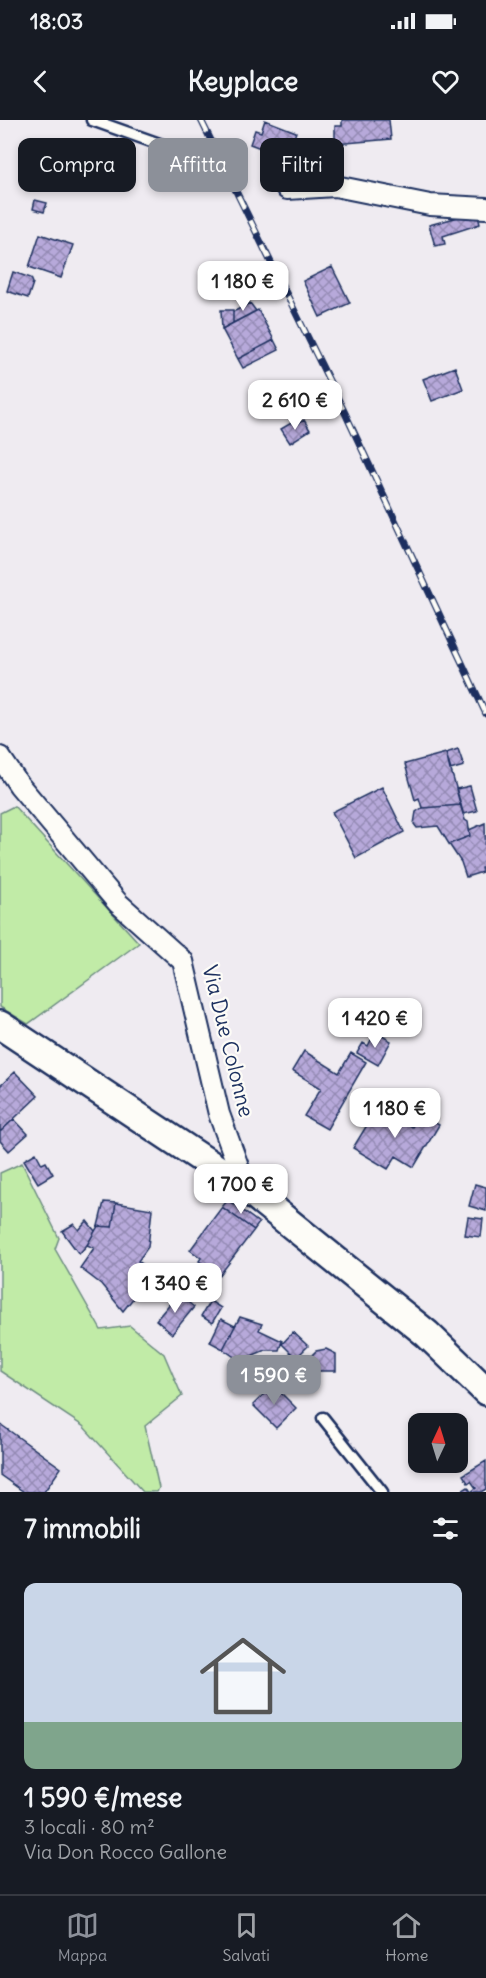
<!DOCTYPE html>
<html lang="it">
<meta charset="utf-8">
<style>
:root{--surface:#171b24;--page:#20242c;--text:#f1f3f6;--muted:#9ea1a6;--line:#363941;--accent:#8c9099}
body{margin:0;font-family:Delius,sans-serif;background:var(--page);color:var(--text);height:100vh;display:flex;flex-direction:column;font-size:22px;white-space:nowrap}
*{box-sizing:border-box;margin:0}
p{font-size:20px;color:var(--muted)}
.icon{flex:none;width:33px;height:33px;fill:none;stroke:currentColor;stroke-width:2;stroke-linecap:round;stroke-linejoin:round}
.map{position:relative;height:1372px;overflow:hidden}
.sheet{display:flex;flex-direction:column;background:var(--surface);flex:1}
.sheet>*{flex:none}
.hud{position:absolute;left:18px;top:18px;width:450px;height:54px;display:flex;gap:12px}
.needle{width:39px;rotate:4deg}
.buttons{position:absolute;left:408px;top:1293px;display:grid;gap:12px}
.buttons a{display:grid;place-items:center;width:60px;height:60px;border-radius:12px;background:var(--surface);box-shadow:0 3px 9px #0003;font-size:30px}
.price{position:absolute;translate:-50% -51px;padding:0 14px;border-radius:12px;background:#fff;color:#222;font-size:20px;line-height:39px;filter:drop-shadow(0 2px 3px #0008)}
.price::after{content:'';position:absolute;left:50%;top:36px;width:18px;height:14px;margin-left:-9px;background:inherit;clip-path:polygon(0 0,100% 0,50% 100%)}
.price.on{background:var(--accent);color:#fff}
ul{padding:0;list-style:none}
li{display:grid;align-content:center;gap:12px;height:318px;padding:0 24px}
li span{display:grid;place-items:center;height:186px;border-radius:12px;color:#555}
li>.icon{margin-inline-start:auto}
span .icon{width:108px;height:108px;fill:#fffc;stroke-width:1}
li b{font-size:26px}
h2{display:flex;justify-content:space-between;align-items:center;height:72px;padding:0 24px;font-size:26px}
.pill{padding:0 21px;border-radius:12px;background:var(--surface);box-shadow:0 3px 9px #0003;font-size:21px;line-height:54px}
.pill.on{background:var(--accent);color:#fff}
.status{display:flex;justify-content:space-between;align-items:center;height:42px;padding:0 30px;background:var(--surface);direction:ltr}
.status svg{height:16px;fill:currentColor}
header{display:flex;justify-content:space-between;align-items:center;height:78px;padding:0 24px;background:var(--surface);font-size:27px;font-weight:700}
.tab-bar{display:flex;justify-content:space-around;align-items:center;height:84px;border-top:2px solid var(--line);background:var(--surface);font-size:16px;color:var(--muted)}
.tab-bar a{display:grid;justify-items:center;gap:3px}
.tab-bar .on{color:var(--accent)}
.map>svg:first-child{display:block}
.green{fill:#c1eba7;stroke:#6e8d82;stroke-width:1.5}
.building{fill:url(#building-cross-hatch);stroke:#1b2f5e;stroke-width:1.5}
.lines{fill:none;stroke-linecap:round;stroke-linejoin:round}
.lane-casing{stroke:#1b2f5e;stroke-width:15}
.street-casing{stroke:#1b2f5e;stroke-width:24}
.secondary-casing{stroke:#1b2f5e;stroke-width:32}
.lane{stroke:#fdfcf7;stroke-width:10}
.street{stroke:#fdfcf7;stroke-width:20}
.secondary{stroke:#fdfcf7;stroke-width:27}
.rail-casing{stroke:#1b2f5e;stroke-width:7}
.rail{stroke:#fdfcf7;stroke-width:4.5;stroke-dasharray:14;stroke-linecap:butt}
.labels{text-anchor:middle;stroke-width:4.5;stroke-linejoin:round;paint-order:stroke}
.street-label{font-size:21px;fill:#1b2f5e;stroke:#fdfcf7}
</style>
<div class="status"><b>18:03</b><svg viewBox="0 0 49 12"><path d="M0 12V9h3v3zM5 12V6h3v6zM10 12V3h3v9zM15 12V0h3v12zM26 1h20v11H26zM47 4h2v5h-2z"/></svg></div>
<header><svg class="icon" aria-label="back" viewBox="0 0 24 24"><path d="M15 5l-7 7 7 7"/></svg>Keyplace<svg class="icon" aria-label="heart" viewBox="0 0 24 24"><path d="M12 20l-8-8c-3-5 5-10 8-4 3-6 11-1 8 4z"/></svg></header>
<div class="map">
<svg width="486" height="1372" viewBox="0 0 486 1372">
<defs>
<pattern id="building-cross-hatch" width="8" height="8" patternUnits="userSpaceOnUse" patternTransform="scale(1.5)"><rect width="8" height="8" fill="#b7a9da"/><path d="M0 0l8 8M0 8l8-8" fill="none" stroke="#948ab4"/></pattern>
</defs>
<rect width="100%" height="100%" fill="#efebf1"/>
<filter id="ink" filterUnits="userSpaceOnUse"><feTurbulence type="fractalNoise" baseFrequency=".0167" numOctaves="2"/><feDisplacementMap in="SourceGraphic" scale="12" xChannelSelector="R" yChannelSelector="G"/><feConvolveMatrix kernelMatrix="1 2 1 2 8 2 1 2 1" color-interpolation-filters="sRGB"/></filter>
<g filter="url(#ink)">
<path class="green" d="M14 686 139 823 28 904 0 887V693Z
M22 1043 59 1118 55 1129 101 1210 130 1206 164 1234 182 1276 145 1306 159 1368 157 1372H143L83 1306 0 1251V1053Z"/>
<path class="building" d="M265 0 296 12 287 38 250 24 255 10 261 12Z
M342 0H389L391 19 335 24V6H342Z
M35 80 47 83 44 92 33 89Z
M477 92 480 104 443 116 445 124 435 126 429 105Z
M40 114 73 125 61 158 29 147Z
M332 147 350 183 320 197 303 161Z
M13 152 31 158 33 163 28 178 7 171Z
M250 183 256 191 233 203V192Z
M221 190H233V203L222 209Z
M258 190 274 220 238 239 222 209Z
M274 220 279 230 243 248 238 239Z
M455 247 463 269 432 281 423 259Z
M304 300 310 310 290 323 281 309 293 302 295 305Z
M458 629 464 646 450 650 446 633Z
M446 633 461 685 422 688 419 678 415 680 405 644Z
M470 666 477 691 463 694 456 669Z
M382 667 404 712 356 738 332 692Z
M461 685 465 700 468 702 470 716 449 724 438 706 417 708 414 704 416 692 422 688Z
M485 703 486 747 481 748 482 752 466 757 461 742 449 724 470 716 469 710Z
M375 912 391 921 378 945 357 933 363 923 368 926Z
M304 931 339 953 351 933 366 942 327 1009 304 996 321 968 292 951Z
M15 952 38 976 0 1012V966Z
M378 987 412 1007 420 994 439 1005 414 1047 396 1036 388 1049 353 1028Z
M14 999 28 1014 9 1031 0 1021V1012Z
M36 1033 42 1044 46 1042 53 1054 38 1063 24 1040Z
M475 1064 486 1067V1091L469 1086Z
M228 1080 259 1103 254 1110 222 1087Z
M104 1082 116 1083 112 1107 98 1106Z
M116 1083 152 1089 148 1127 138 1141 154 1152 123 1191 101 1164 80 1148 94 1128 87 1125 98 1106 112 1107Z
M222 1087 254 1110 219 1156 199 1141 201 1138 190 1130Z
M468 1097 483 1099 481 1117 465 1115Z
M87 1101 95 1111 87 1125 79 1134 62 1111 74 1104 79 1110Z
M178 1174 194 1187 172 1214 156 1200Z
M210 1181 221 1188 212 1203 201 1196Z
M240 1197 262 1204 259 1210 282 1221 279 1230H265L240 1241 223 1229Z
M221 1199 235 1206 223 1229 210 1222Z
M293 1212 308 1226 296 1238 282 1224Z
M326 1229 336 1234V1251H309L308 1246 310 1237 316 1231Z
M273 1265 296 1288 276 1308 253 1285Z
M0 1304 61 1348 44 1372H24L0 1355Z
M486 1341V1369L481 1372H460L468 1367 471 1372 476 1368 471 1361 468 1363 463 1355Z"/>
<g class="lines">
<defs>
<path id="lane" d="M92 0 182 32
M323 1298 382 1372"/>
<path id="street" d="M287 69 335 66 430 85 486 88
M0 637 19 665 118 783 183 841 219 994 246 1068"/>
<path id="secondary" d="M0 905 246 1068 427 1214 486 1271"/>
</defs>
<use href="#lane" class="lane-casing"/>
<use href="#street" class="street-casing"/>
<use href="#secondary" class="secondary-casing"/>
<use href="#lane" class="lane"/>
<use href="#street" class="street"/>
<use href="#secondary" class="secondary"/>
<defs>
<path id="rail" d="M201 0 345 293 486 594"/>
</defs>
<use href="#rail" class="rail-casing"/>
<use href="#rail" class="rail"/>
</g>
</g>
<g class="labels">
<g class="street-label">
<text transform="translate(228 921) rotate(76)" y="7">Via Due Colonne</text>
</g>
</g>
</svg>
<div class="buttons">
<a><svg class="needle" viewBox="-14 -14 28 28"><path d="M0-13l5 13h-10z" fill="#e53935"/><path d="M0 13l5-13h-10z" fill="#9ea1a6"/></svg></a>
</div>
<b class="price" style="left:243px;top:192px">1 180 €</b>
<b class="price" style="left:295px;top:311px">2 610 €</b>
<b class="price" style="left:375px;top:929px">1 420 €</b>
<b class="price" style="left:395px;top:1019px">1 180 €</b>
<b class="price" style="left:241px;top:1095px">1 700 €</b>
<b class="price" style="left:175px;top:1194px">1 340 €</b>
<b class="price on" style="left:274px;top:1286px">1 590 €</b>
<div class="hud">
<a class="pill">Compra</a>
<a class="pill on">Affitta</a>
<a class="pill">Filtri</a>
</div>
</div>
<section class="sheet">
<h2>7 immobili<svg class="icon" aria-label="filters" viewBox="0 0 24 24"><path d="M4 7h16M4 17h16"/><circle cx="9" cy="7" r="2"/><circle cx="15" cy="17" r="2"/></svg></h2>
<ul>
<li><span style="background:linear-gradient(#c9d6e8 75%,#7fa58c 0)"><svg class="icon" aria-label="home" viewBox="0 0 24 24"><path d="M3 11l9-7 9 7M6 9v11h12V9"/></svg></span><div><b>1 590 €/mese</b><p>3 locali · 80 m²</p><p>Via Don Rocco Gallone</p></div></li>
</ul>
</section>
<nav class="tab-bar">
<a class="on"><svg class="icon" aria-label="map" viewBox="0 0 24 24"><path d="M3 6l6-2 6 2 6-2v14l-6 2-6-2-6 2zM9 4v14M15 6v14"/></svg>Mappa</a>
<a><svg class="icon" aria-label="saved" viewBox="0 0 24 24"><path d="M7 4h10v16l-5-4-5 4z"/></svg>Salvati</a>
<a><svg class="icon" aria-label="home" viewBox="0 0 24 24"><path d="M3 11l9-7 9 7M6 9v11h12V9"/></svg>Home</a>
</nav>
